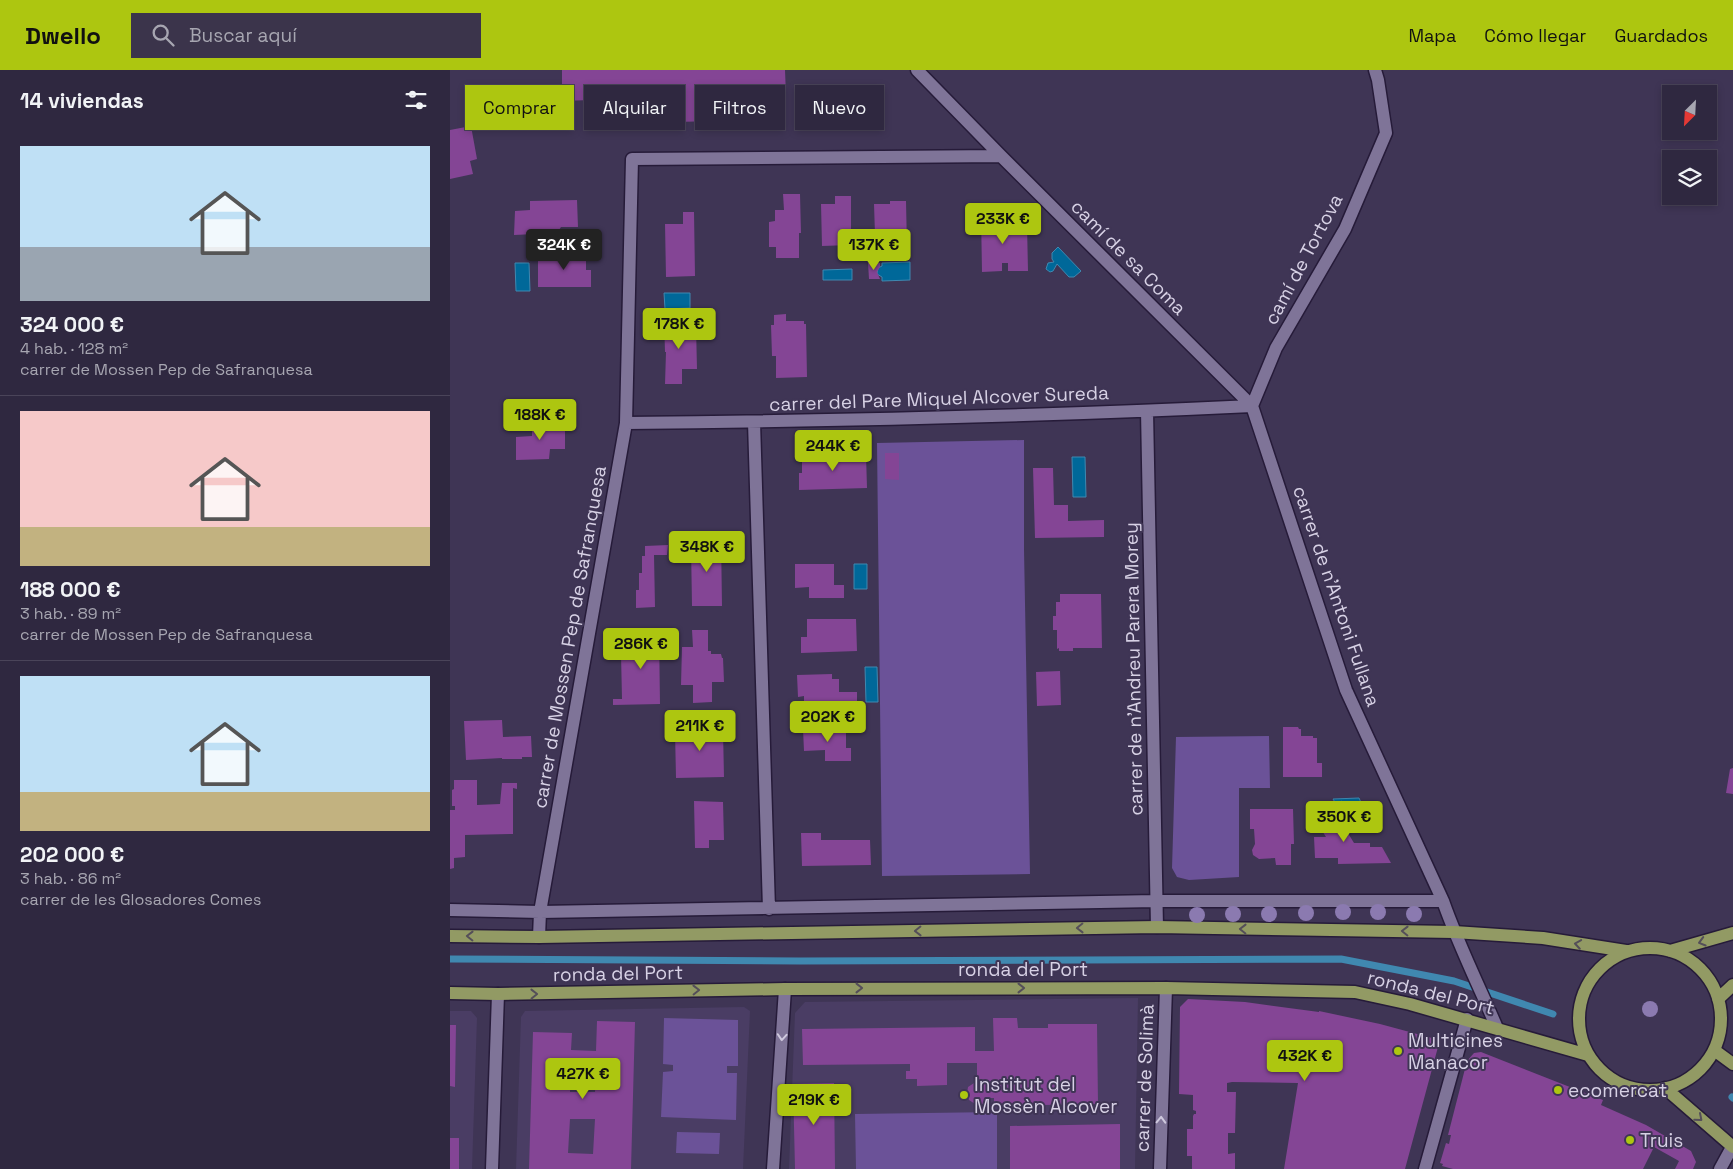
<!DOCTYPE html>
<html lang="es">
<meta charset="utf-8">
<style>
:root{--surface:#2f2840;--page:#3b344b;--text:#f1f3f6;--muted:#a7a6b1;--line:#4a4459;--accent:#adc610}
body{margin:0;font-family:"Space Grotesk",sans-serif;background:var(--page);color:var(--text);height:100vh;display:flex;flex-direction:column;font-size:19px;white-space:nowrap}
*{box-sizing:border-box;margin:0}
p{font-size:16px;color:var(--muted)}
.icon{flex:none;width:28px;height:28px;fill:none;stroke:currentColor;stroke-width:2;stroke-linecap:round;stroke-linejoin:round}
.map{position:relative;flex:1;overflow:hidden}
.side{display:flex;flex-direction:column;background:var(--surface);width:450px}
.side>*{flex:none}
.guide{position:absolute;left:15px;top:15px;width:475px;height:45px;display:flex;gap:10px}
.needle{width:32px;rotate:204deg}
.fabs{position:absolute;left:1212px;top:15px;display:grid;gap:10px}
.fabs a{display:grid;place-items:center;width:55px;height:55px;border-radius:0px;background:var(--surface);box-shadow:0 2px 8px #0003,0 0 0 1px var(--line);font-size:25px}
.price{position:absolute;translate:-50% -42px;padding:0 11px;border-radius:5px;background:var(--accent);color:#111;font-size:16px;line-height:32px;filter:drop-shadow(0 1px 2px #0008)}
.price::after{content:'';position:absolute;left:50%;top:30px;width:15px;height:11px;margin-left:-8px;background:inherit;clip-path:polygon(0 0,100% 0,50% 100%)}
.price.current{background:#222;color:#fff}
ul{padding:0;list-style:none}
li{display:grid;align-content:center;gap:10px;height:265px;padding:0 20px}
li+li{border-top:1px solid var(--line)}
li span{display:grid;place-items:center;height:155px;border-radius:0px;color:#555}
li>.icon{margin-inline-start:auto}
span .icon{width:90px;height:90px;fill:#fffc;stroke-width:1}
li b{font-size:21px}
h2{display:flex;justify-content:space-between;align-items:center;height:60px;padding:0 20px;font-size:21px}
.pill{padding:0 18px;border-radius:0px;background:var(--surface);box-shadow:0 2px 8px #0003,0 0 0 1px var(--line);font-size:18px;line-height:45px}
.pill.current{background:var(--accent);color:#111}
header{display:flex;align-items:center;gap:30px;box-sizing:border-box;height:70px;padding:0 25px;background:var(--accent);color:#111}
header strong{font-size:24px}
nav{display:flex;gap:28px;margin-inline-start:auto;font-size:18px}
.search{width:350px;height:45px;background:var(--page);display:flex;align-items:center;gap:12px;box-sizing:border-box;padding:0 18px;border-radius:0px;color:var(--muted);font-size:19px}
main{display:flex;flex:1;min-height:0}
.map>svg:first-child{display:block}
.built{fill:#4a3d64}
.green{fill:#6b5298}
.water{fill:#006899;stroke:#4088b0}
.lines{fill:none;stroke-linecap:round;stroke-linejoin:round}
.stream{stroke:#4088b0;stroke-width:7}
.building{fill:#844595;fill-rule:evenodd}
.minor-casing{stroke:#261b39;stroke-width:15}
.major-casing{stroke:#261b39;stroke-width:15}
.minor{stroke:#7f7498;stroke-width:12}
.major{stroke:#929a64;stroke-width:12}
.tree{fill:#8b7ab0}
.oneway{stroke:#544e59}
.oneway2{stroke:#cec8dd}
.poi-dot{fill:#adc610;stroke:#3f3555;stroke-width:2}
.labels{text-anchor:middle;stroke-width:4;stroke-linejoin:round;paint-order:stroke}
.street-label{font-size:19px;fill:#d7d1e5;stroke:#3f3555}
.poi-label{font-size:19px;fill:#d7d1e5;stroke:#3f3555;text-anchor:start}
</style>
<header>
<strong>Dwello</strong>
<div class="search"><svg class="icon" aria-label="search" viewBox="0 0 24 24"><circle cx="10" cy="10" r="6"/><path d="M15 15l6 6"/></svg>Buscar aquí</div>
<nav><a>Mapa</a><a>Cómo llegar</a><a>Guardados</a></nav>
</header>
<main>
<section class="side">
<h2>14 viviendas<svg class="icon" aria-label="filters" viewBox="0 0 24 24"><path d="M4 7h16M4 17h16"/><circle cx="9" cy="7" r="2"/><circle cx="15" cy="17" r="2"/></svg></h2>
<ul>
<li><span style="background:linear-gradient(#bfe0f5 65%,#9aa5b1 0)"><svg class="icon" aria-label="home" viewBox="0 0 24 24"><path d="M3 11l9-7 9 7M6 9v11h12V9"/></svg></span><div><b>324 000 €</b><p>4 hab. · 128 m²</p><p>carrer de Mossen Pep de Safranquesa</p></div></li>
<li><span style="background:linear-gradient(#f6c9c9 75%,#c2b280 0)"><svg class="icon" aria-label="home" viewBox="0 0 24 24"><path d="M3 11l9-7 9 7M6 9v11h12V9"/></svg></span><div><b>188 000 €</b><p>3 hab. · 89 m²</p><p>carrer de Mossen Pep de Safranquesa</p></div></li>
<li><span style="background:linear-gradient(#bfe0f5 75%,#c2b280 0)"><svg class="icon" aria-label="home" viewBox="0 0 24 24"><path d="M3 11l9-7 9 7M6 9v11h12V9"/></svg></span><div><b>202 000 €</b><p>3 hab. · 86 m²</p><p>carrer de les Glosadores Comes</p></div></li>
</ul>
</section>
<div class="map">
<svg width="1283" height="1099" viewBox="0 0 1283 1099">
<rect width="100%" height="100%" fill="#3f3555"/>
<path class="built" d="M688 928 685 1099H339L345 943 355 932Z
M294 937 300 941 293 1099H66L71 947 75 941Z
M0 941H21L27 948 22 1099H0Z"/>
<path class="green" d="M574 370V479L580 804 432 806 427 373Z
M819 666 820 718H789V807L739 810 727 807 722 798 726 667Z
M214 948 288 950V996H277V1003H287L286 1050 211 1047 213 1002 223 1001V995L213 994Z
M547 1042V1099H406L405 1044Z
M227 1062 270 1063 269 1084 226 1083Z"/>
<path class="water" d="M608 177 631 201 624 207H619L607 194 603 201 600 202 596 199 598 193 604 192 602 189V183Z
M460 192V210L432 211V207L427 204 428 198 432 196V193Z
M65 193H79L80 221H66Z
M402 199V210H373V200Z
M214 223H240V238L215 239Z
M622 387H635L636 427H623Z
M404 494H417V519H404Z
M415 597H427L428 632H416Z
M909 728 916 744 908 748 905 743H899L892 731 886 734 883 729Z"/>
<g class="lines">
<path class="stream" d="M0 889 350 891 891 889 1004 911 1103 944
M1282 1027 1283 1028"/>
</g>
<path class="building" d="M112 0H335L336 25H307L308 50 142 54 141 30 112 31Z
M21 56 27 89 20 91 23 104 0 109V60Z
M333 124H350L351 163H349V188H326V177H319V152L325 151V140H334Z
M385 126H401V175L372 176 371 134H385Z
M127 130 128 157H111L107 163 64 165 65 141 80 140V131Z
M440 131H456L457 178H429V165H425L424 134H440Z
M233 142H244L245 206 216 207 215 154H233Z
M531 145H549V154H577L578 201H558V193H552V201L532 202Z
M128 184V185H136V200H141V217H88V189H95V186L97 185Z
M418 193H430V197L427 202 430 209H419Z
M336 244V251H354V254H356L357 307 326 308V286H322L321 255H324V245Z
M214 249H231V256H246L247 299H232V314H215L216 282H215Z
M98 348V358H115V379H100L99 389 66 390V367L82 366V349Z
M435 383H449V410L435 409Z
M416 384 417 418 349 420V403H352V385Z
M583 398H603L604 435H618V451L654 450V467L585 468Z
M271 467 272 536H242L241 476H253V468Z
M218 475 217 485H204L205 537 186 538V520H189V503H192V486H195V476Z
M345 494H384V515H394V528H359V517L345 518Z
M610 524H651L652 578H623V581H609V578L607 579V560H603V546H606V532H610Z
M357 549H406L407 581 351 583V567H357Z
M242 560H258V581H261V584H271L272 588H273L274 612H262V632L243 633V615H231L232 577H243Z
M177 561H209L210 634 163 635V629H172L171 584H177Z
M610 601 611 635 587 636 586 602Z
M382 604V609H389V622H407V634H404V636L374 637V635L354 636V626L348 627 347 605Z
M52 650 53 667 81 666 82 687H72V689H52V688L16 690 14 651Z
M263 654V660H273L274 707 226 708 225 661 241 660V655Z
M833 657H848L849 659H851V666H863V668H867V693H872V707H833Z
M396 658V678H401V691H375V680L354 681 353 659Z
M1283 698V724L1276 723 1280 699Z
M4 710H27V735L50 734 52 713H67V719L63 718V764L15 765V787L4 788V798L0 799V740H5V736H2V720L4 719Z
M244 731 273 732 274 770H259V778H245Z
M881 735 904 773H920V777H932L941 793 888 794V788H865L864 767H876L866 751 872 747 868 742Z
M800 739H843L844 774H841V795H826L825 788 809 789 803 785 802 780 805 774 804 759H800Z
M351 763H371V770H420L421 795 352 796Z
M738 929 795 932 869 942V941L930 954 982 968 988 977 955 1099H834L848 1013 782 1012 777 1013V1022H786L785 1063H778V1084L785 1083V1099H742V1086H737V1059H743V1046L744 1044H746V1041L743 1040V1025L729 1024 730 937Z
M543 948H567L568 958H598V954H647L648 1034 544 1036V1028H540L534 1034H525L519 1030 517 1024 518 1017 527 1011V993H497V1015L467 1016V1009H456V1001H460V994L353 995 352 959 525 957V981H544Z
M147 951 185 952 181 1099H79L83 962 122 963 121 980 146 981ZM121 998H146L145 1022H120ZM120 1049H145L143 1084 118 1083Z
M0 955H6L5 1017 0 1016Z
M1031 982 1153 1030 1151 1035 1196 1055 1241 1081 1246 1092 1243 1099H1225L1229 1091 1204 1077 1193 1099H1003L992 1096 993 1094 990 1093 996 1073 999 1074 1001 1065H998L1017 991 1024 983Z
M384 1013 385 1099H345L343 1014Z
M670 1054V1099H560V1056Z
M0 1068H9V1099H0Z"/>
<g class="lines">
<defs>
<path id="minor" d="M467 0 551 86 802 336 896 620 993 831C1008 874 1029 916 1047 958
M802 336 826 278 895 159 936 63 928 10 925 0
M697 341 707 857
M304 352 319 839
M176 353C385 351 594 346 802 336
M0 840 90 842 706 831H993
M89 867 90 842 176 353 182 89 551 86
M42 1099 48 924
M323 1099 335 919
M710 1099 716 918
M975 1099 1017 949
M1270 1099 1282 1077"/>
<path id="major" d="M0 866 89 867 707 857 1004 862 1093 868 1176 881
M1129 949a71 71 0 1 1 142 0a71 71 0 1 1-142 0Z
M1220 881 1283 863
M0 923 48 924 335 919 716 918 905 922 960 934 1138 985
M1268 929 1283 915
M1264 980 1283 994
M1215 1018 1283 1077"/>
</defs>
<use href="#minor" class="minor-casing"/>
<use href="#major" class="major-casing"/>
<use href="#minor" class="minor"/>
<use href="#major" class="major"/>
</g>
<g class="tree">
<circle cx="893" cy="842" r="8"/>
<circle cx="928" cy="842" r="8"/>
<circle cx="856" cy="843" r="8"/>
<circle cx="783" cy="844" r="8"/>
<circle cx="819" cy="844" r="8"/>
<circle cx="964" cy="844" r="8"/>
<circle cx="747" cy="845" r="8"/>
<circle cx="1200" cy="939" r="8"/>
</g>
<defs><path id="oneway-chevron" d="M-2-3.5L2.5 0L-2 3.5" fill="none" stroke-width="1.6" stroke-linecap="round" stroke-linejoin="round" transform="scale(1.25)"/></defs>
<g class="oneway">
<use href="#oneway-chevron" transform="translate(630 858) rotate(179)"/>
<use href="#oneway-chevron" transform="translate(793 859) rotate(-179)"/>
<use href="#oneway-chevron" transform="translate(468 861) rotate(179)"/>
<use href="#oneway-chevron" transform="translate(955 861) rotate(-179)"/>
<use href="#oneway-chevron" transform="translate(20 866) rotate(-179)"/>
<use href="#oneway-chevron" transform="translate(1252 872) rotate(164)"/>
<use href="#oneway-chevron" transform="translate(1128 874) rotate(-171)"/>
<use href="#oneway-chevron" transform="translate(409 918)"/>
<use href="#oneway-chevron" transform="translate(571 918)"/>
<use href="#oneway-chevron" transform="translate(246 920) rotate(-1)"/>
<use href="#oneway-chevron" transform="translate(84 924) rotate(-1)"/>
<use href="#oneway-chevron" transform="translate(1249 1048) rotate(41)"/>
</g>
<g class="oneway2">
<use href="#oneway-chevron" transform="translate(332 967) rotate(94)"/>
<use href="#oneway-chevron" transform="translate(711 1050) rotate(-88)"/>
</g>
<g class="poi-dot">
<circle cx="948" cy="981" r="5"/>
<circle cx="1108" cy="1020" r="5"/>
<circle cx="514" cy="1025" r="5"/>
<circle cx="1180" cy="1070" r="5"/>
</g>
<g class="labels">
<g class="street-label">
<text transform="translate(679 187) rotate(45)" y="7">camí de sa Coma</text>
<text transform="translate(853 189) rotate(-62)" y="7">camí de Tortova</text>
<text transform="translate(489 328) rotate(-2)" y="7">carrer del Pare Miquel Alcover Sureda</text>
<text transform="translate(887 526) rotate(71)" y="7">carrer de n'Antoni Fullana</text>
<text transform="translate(119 567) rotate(-80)" y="7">carrer de Mossen Pep de Safranquesa</text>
<text transform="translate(683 599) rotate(-91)" y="7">carrer de n'Andreu Parera Morey</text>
<text x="573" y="906">ronda del Port</text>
<text transform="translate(168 903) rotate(-1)" y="7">ronda del Port</text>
<text transform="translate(981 922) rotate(14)" y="7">ronda del Port</text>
<text transform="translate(694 1008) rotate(-88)" y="7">carrer de Solimà</text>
</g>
<g class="poi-label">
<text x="958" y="977">Multicines<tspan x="958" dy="22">Manacor</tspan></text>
<text x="524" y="1021">Institut del<tspan x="524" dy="22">Mossèn Alcover</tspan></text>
<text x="1118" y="1027">ecomercat</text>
<text x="1190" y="1077">Truis</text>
</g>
</g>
</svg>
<div class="fabs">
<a><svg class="needle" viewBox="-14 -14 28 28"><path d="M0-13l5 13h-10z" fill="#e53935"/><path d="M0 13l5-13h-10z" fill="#a7a6b1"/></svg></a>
<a><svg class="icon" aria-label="layers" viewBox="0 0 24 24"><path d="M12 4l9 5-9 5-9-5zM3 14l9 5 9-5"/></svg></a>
</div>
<b class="price" style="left:553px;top:175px">233K €</b>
<b class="price current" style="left:114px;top:201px">324K €</b>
<b class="price" style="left:424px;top:201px">137K €</b>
<b class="price" style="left:229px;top:280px">178K €</b>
<b class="price" style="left:90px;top:371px">188K €</b>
<b class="price" style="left:383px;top:402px">244K €</b>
<b class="price" style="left:257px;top:503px">348K €</b>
<b class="price" style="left:191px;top:600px">286K €</b>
<b class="price" style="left:378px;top:673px">202K €</b>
<b class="price" style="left:250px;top:682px">211K €</b>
<b class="price" style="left:894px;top:773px">350K €</b>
<b class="price" style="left:855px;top:1012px">432K €</b>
<b class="price" style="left:133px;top:1030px">427K €</b>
<b class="price" style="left:364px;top:1056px">219K €</b>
<div class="guide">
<a class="pill current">Comprar</a>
<a class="pill">Alquilar</a>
<a class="pill">Filtros</a>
<a class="pill">Nuevo</a>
</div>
</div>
</main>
